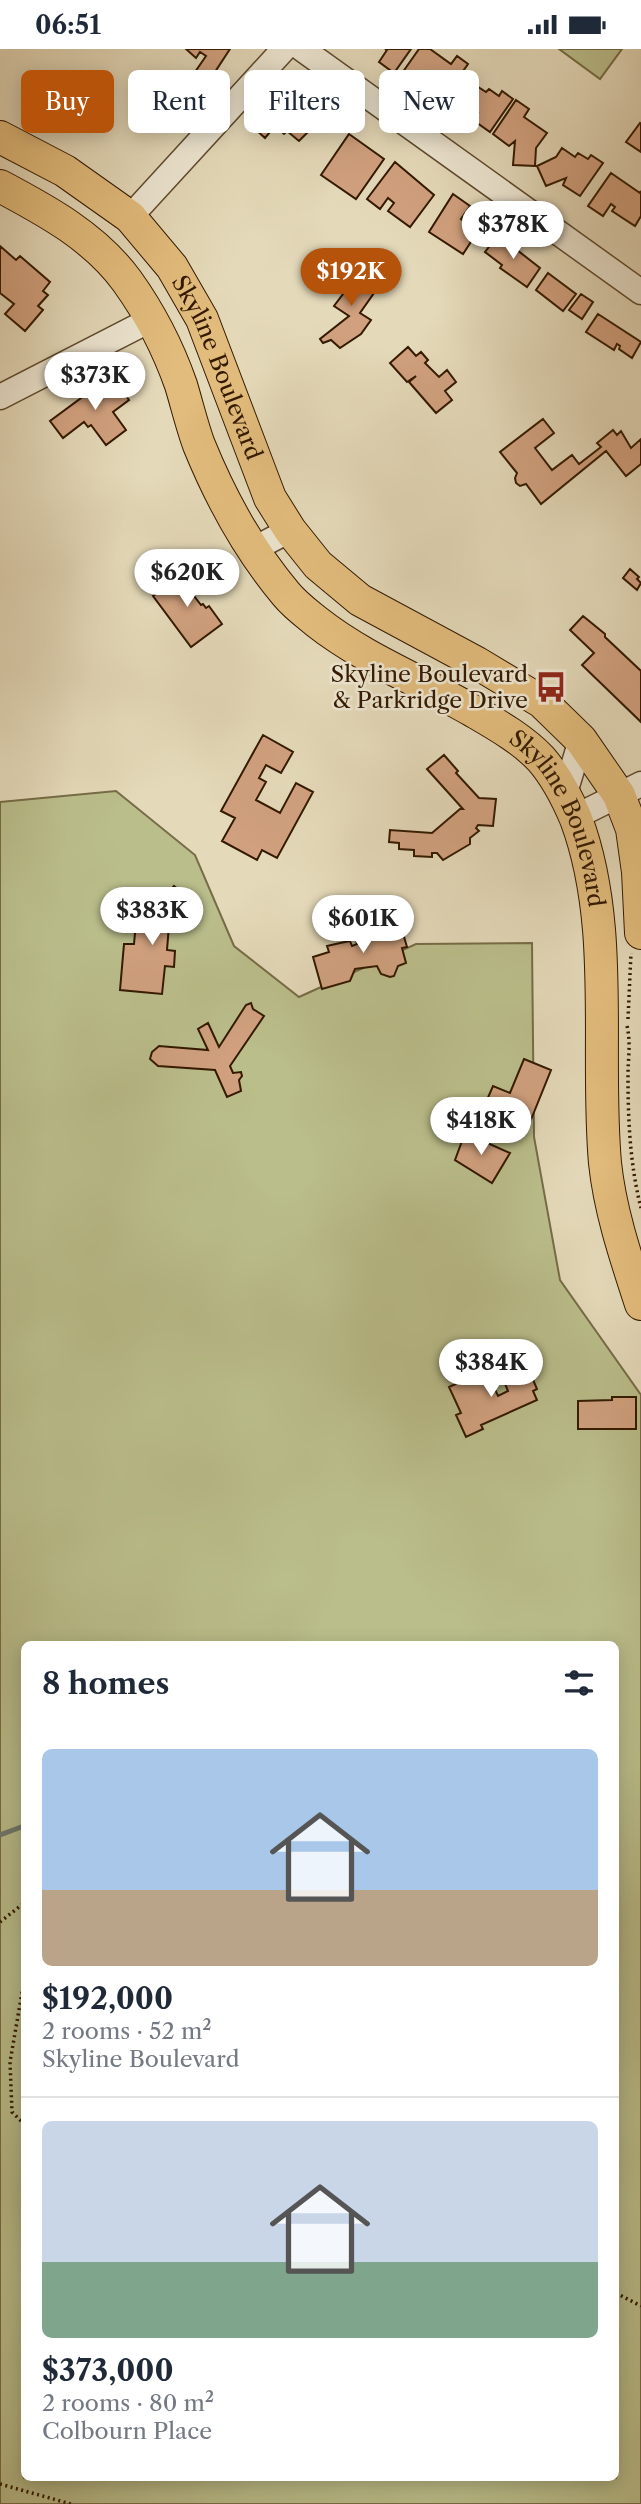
<!DOCTYPE html>
<meta charset="utf-8">
<style>
:root{--surface:#fff;--page:#f2f2f3;--text:#1f2937;--muted:#747a83;--line:#e0e1e3;--accent:#b45309}
body{margin:0;font-family:"Libre Caslon Text",serif;background:var(--page);color:var(--text);height:100vh;display:flex;flex-direction:column;font-size:26px;white-space:nowrap}
*{box-sizing:border-box;margin:0}
p{font-size:23px;color:var(--muted)}
.icon{flex:none;width:38px;height:38px;fill:none;stroke:currentColor;stroke-width:2;stroke-linecap:round;stroke-linejoin:round}
.map{position:relative;flex:1;overflow:hidden}
.details{position:absolute;left:21px;top:1592px;width:598px;height:840px;display:flex;flex-direction:column;background:var(--surface);border-radius:10px;box-shadow:0 4px 18px #0003}
.details>*{flex:none}
.hud{position:absolute;left:21px;top:21px;width:600px;height:63px;display:flex;gap:14px}
.price{position:absolute;translate:-50% -60px;padding:0 16px;border-radius:24px;background:#fff;color:#222;font-size:23px;line-height:46px;filter:drop-shadow(0 2px 4px #0008)}
.price::after{content:'';position:absolute;left:50%;top:42px;width:21px;height:16px;margin-left:-10px;background:inherit;clip-path:polygon(0 0,100% 0,50% 100%)}
.price.active{background:var(--accent);color:#fff}
ul{padding:0;list-style:none}
li{display:grid;align-content:center;gap:14px;height:371px;padding:0 21px}
li+li{border-top:2px solid var(--line)}
li span{display:grid;place-items:center;height:217px;border-radius:10px;color:#555}
li>.icon{margin-inline-start:auto}
span .icon{width:126px;height:126px;fill:#fffc;stroke-width:1}
li b{font-size:30px}
h2{display:flex;justify-content:space-between;align-items:center;height:84px;padding:0 21px;font-size:30px}
.pill{padding:0 24px;border-radius:10px;background:var(--surface);box-shadow:0 4px 18px #0003;font-size:24px;line-height:63px}
.pill.active{background:var(--accent);color:#fff}
.status{display:flex;justify-content:space-between;align-items:center;height:49px;padding:0 35px;background:var(--surface);direction:ltr}
.status svg{height:19px;fill:currentColor}
.map>svg:first-child{display:block}
.green{fill:#babe8b;stroke:#766c46;stroke-width:2;fill-rule:evenodd}
.lines{fill:none;stroke-linecap:round;stroke-linejoin:round}
.stream{stroke:#70796e;stroke-width:5}
.building{fill:#d1a17f;stroke:#331900;stroke-width:2}
.minor-casing{stroke:#5f492e;stroke-width:27}
.major-casing{stroke:#331900;stroke-width:34}
.path{stroke:#331900;stroke-width:3.5;stroke-dasharray:2 3.5;stroke-linecap:butt}
.minor{stroke:#ede6d2;stroke-width:24}
.major{stroke:#e2bc7c;stroke-width:32}
.labels{text-anchor:middle;stroke-width:5;stroke-linejoin:round;paint-order:stroke}
.street-label{font-size:23px;fill:#331900;stroke:#ede6d2}
.poi-label{font-size:23px;fill:#331900;stroke:#ede6d2;text-anchor:end}
</style>
<div class="status"><b>06:51</b><svg viewBox="0 0 49 12"><path d="M0 12V9h3v3zM5 12V6h3v6zM10 12V3h3v9zM15 12V0h3v12zM26 1h20v11H26zM47 4h2v5h-2z"/></svg></div>
<div class="map">
<svg width="641" height="2455" viewBox="0 0 641 2455">
<rect width="100%" height="100%" fill="#e4d9b9"/>
<filter id="stains"><feTurbulence type="fractalNoise" baseFrequency=".00286" numOctaves="4"/><feColorMatrix values="0 0 0 0 .2 0 0 0 0 .09 0 0 0 0 .02 0 0 0 .5 -.17"/></filter>
<radialGradient id="worn" r=".72"><stop offset=".6" stop-color="#630" stop-opacity="0"/><stop offset="1" stop-color="#630" stop-opacity=".3"/></radialGradient>
<path class="green" d="M559 0H622L600 30Z
M116 742 195 806 234 897 299 948 416 895 532 894 534 1088 560 1231 641 1346V2455H0V753ZM24 1596H616V2429H24Z"/>
<g class="lines">
<path class="stream" d="M0 1786 24 1777"/>
</g>
<path class="building" d="M186 0H230L209 32 195 23 206 7 200 3 196 9Z
M385 0H411L394 24 379 13 387 1Z
M419 0H430L451 15 457 7 468 15 445 48 433 40 438 32 425 23 415 38 400 27Z
M472 34 486 43 489 40 499 47 502 42 513 50 490 83 473 71 477 65 454 74 446 52 465 45Z
M287 44 302 57 296 64 322 57 327 76 311 80 299 92 287 82 284 85 275 77 265 89 254 79Z
M516 51 529 60 524 68 547 84 536 99 535 117 513 116 515 92 509 97 493 85Z
M640 74 641 75V103L626 93Z
M349 85 384 110 356 150 321 126Z
M562 99 575 108 578 104 588 110 591 106 603 114 580 147 563 136 566 129 546 137 537 117 556 108Z
M395 113 434 146 410 178 388 162 394 154 388 149 380 160 367 150Z
M611 124 640 144 641 142V167L635 177 612 162 615 158 611 155 603 167 588 157Z
M453 145 470 157 461 170 478 182 463 205 429 183Z
M498 186 540 219 527 238 500 219 502 216 485 203Z
M0 197 16 211 20 207 50 233 43 242 48 246 38 257 43 261 25 282 5 265 14 255 0 244Z
M356 217 364 223 360 228 369 235V241L374 244 360 264 371 271 361 285 340 299 331 291 323 294 320 290 349 267 334 257 346 241 334 233 343 221 351 224Z
M548 224 576 245 563 262 536 241Z
M581 245 593 253 582 270 569 261Z
M598 265 641 293 632 309 619 300 620 297 617 295 614 301 586 283Z
M408 298 416 307 421 303 428 311 425 314 439 328 447 321 456 333 445 342 452 351 436 364 409 333 416 327 407 333 390 314Z
M111 327 129 351 113 363 126 381 106 396 91 376 88 378 84 373 63 389 50 372Z
M543 370 554 384 535 399 552 421 572 406 579 415 601 398 597 394 613 381 617 386 621 382 631 399 641 390V415L626 427 606 402 541 455 526 435 520 437 516 434 515 429 517 424 500 403Z
M630 520 639 528 637 530 641 534 637 541 623 529Z
M189 521 200 536 191 543 201 556 203 555 206 559 209 557 222 575 191 598 153 547Z
M583 567 605 585V588L641 622V673L582 616 594 604 570 581Z
M263 686 293 703 281 724 266 716 259 729 266 733 256 751 280 764 296 734 313 743 277 809 262 801 257 811 222 792 235 769 221 762Z
M444 706 458 722 456 724 479 749 496 750 493 777 478 776 476 779 479 782 470 789V795L443 811 437 804H432V808L414 807V801L399 800V794L389 793 390 781 432 784 460 760H463L427 720Z
M174 837 192 851 172 878 169 876 167 901 175 902 174 918 165 917 162 945 120 941 124 895H134L136 873 153 874 154 863Z
M377 872 382 875 394 872 397 882 402 881 407 898 402 899 406 914 398 917 394 927 390 928 381 925 377 917 355 920 350 932 322 940 313 908 329 903 327 897 340 894 350 892 352 897 357 895 355 882 367 879 370 874Z
M251 954 253 960 264 967 230 1017 233 1024 241 1023 242 1027 239 1031 241 1042 227 1048 215 1021 158 1017 150 1010 152 1003 159 997 208 1001 198 980 208 974 219 998 246 956Z
M524 1010 551 1021 528 1078 483 1060 493 1037 510 1044Z
M465 1084 510 1104 492 1134 455 1111Z
M528 1319 537 1340 533 1342 537 1351 481 1376 483 1380 466 1388 456 1366 461 1364 449 1338 486 1321 498 1347 508 1342 503 1330Z
M612 1348H636V1380H578V1352L612 1351Z"/>
<g class="lines">
<defs>
<path id="minor" d="M302 0 641 243
M130 168 284 0
M0 348 152 270
M252 501 290 481
M564 747 581 691
M575 768 641 735"/>
<g id="major">
<path id="s1" d="M0 88 65 122 130 168 172 218 202 270 270 449 290 481 318 516 360 551 477 614 542 653 581 691 619 746 632 780 638 823 641 884"/>
<path id="s2" d="M0 137C47 162 95 188 127 232 150 264 168 299 181 336 187 356 192 377 199 396 221 450 249 501 286 545 295 556 306 564 317 573 364 610 421 632 473 662 497 676 522 690 541 710 555 726 568 751 576 770 616 877 595 1001 605 1114 610 1162 626 1209 641 1255"/>
</g>
</defs>
<use href="#minor" class="minor-casing"/>
<use href="#major" class="major-casing"/>
<path class="path" d="M628 970 631 904
M627 977C631 994 628 1009 628 1027 628 1071 630 1116 641 1159
M0 1873 24 1854
M24 1932 10 2013 12 2063 24 2075
M616 2244 641 2257
M0 2435 71 2455"/>
<use href="#minor" class="minor"/>
<use href="#major" class="major"/>
</g>
<defs>
<symbol id="bus-bare" viewBox="-9 -9 18 18"><path d="M-5-6H5V4H4V6H2V4H-2V6H-4V4H-5ZM-3.5-4V0h7V-4ZM-3.5 1.2v1.5H-2V1.2ZM2 1.2v1.5H3.5V1.2Z" fill="#8f2418" stroke="#ede6d2" stroke-width="2.5" paint-order="stroke"/></symbol>
</defs>
<g fill-rule="evenodd">
<use href="#bus-bare" x="529" y="616" width="44" height="44"/>
</g>
<g class="labels">
<g class="street-label">
<text dy="8" stroke="none"><textPath href="#s1" startOffset="329">Skyline Boulevard</textPath></text>
<text dy="8" stroke="none"><textPath href="#s2" startOffset="880">Skyline Boulevard</textPath></text>
</g>
<g class="poi-label">
<text x="528" y="633">Skyline Boulevard<tspan x="528" dy="26">&amp; Parkridge Drive</tspan></text>
</g>
</g>
<rect width="100%" height="100%" filter="url(#stains)"/>
<rect width="100%" height="100%" fill="url(#worn)"/>
</svg>
<b class="price" style="left:513px;top:212px">$378K</b>
<b class="price active" style="left:351px;top:259px">$192K</b>
<b class="price" style="left:95px;top:363px">$373K</b>
<b class="price" style="left:187px;top:560px">$620K</b>
<b class="price" style="left:152px;top:898px">$383K</b>
<b class="price" style="left:363px;top:906px">$601K</b>
<b class="price" style="left:481px;top:1108px">$418K</b>
<b class="price" style="left:491px;top:1350px">$384K</b>
<div class="hud">
<a class="pill active">Buy</a>
<a class="pill">Rent</a>
<a class="pill">Filters</a>
<a class="pill">New</a>
</div>
<section class="details">
<h2>8 homes<svg class="icon" aria-label="filters" viewBox="0 0 24 24"><path d="M4 7h16M4 17h16"/><circle cx="9" cy="7" r="2"/><circle cx="15" cy="17" r="2"/></svg></h2>
<ul>
<li><span style="background:linear-gradient(#a9c7e8 65%,#b9a48a 0)"><svg class="icon" aria-label="home" viewBox="0 0 24 24"><path d="M3 11l9-7 9 7M6 9v11h12V9"/></svg></span><div><b>$192,000</b><p>2 rooms · 52 m²</p><p>Skyline Boulevard</p></div></li>
<li><span style="background:linear-gradient(#c9d6e8 65%,#7fa58c 0)"><svg class="icon" aria-label="home" viewBox="0 0 24 24"><path d="M3 11l9-7 9 7M6 9v11h12V9"/></svg></span><div><b>$373,000</b><p>2 rooms · 80 m²</p><p>Colbourn Place</p></div></li>
</ul>
</section>
</div>
